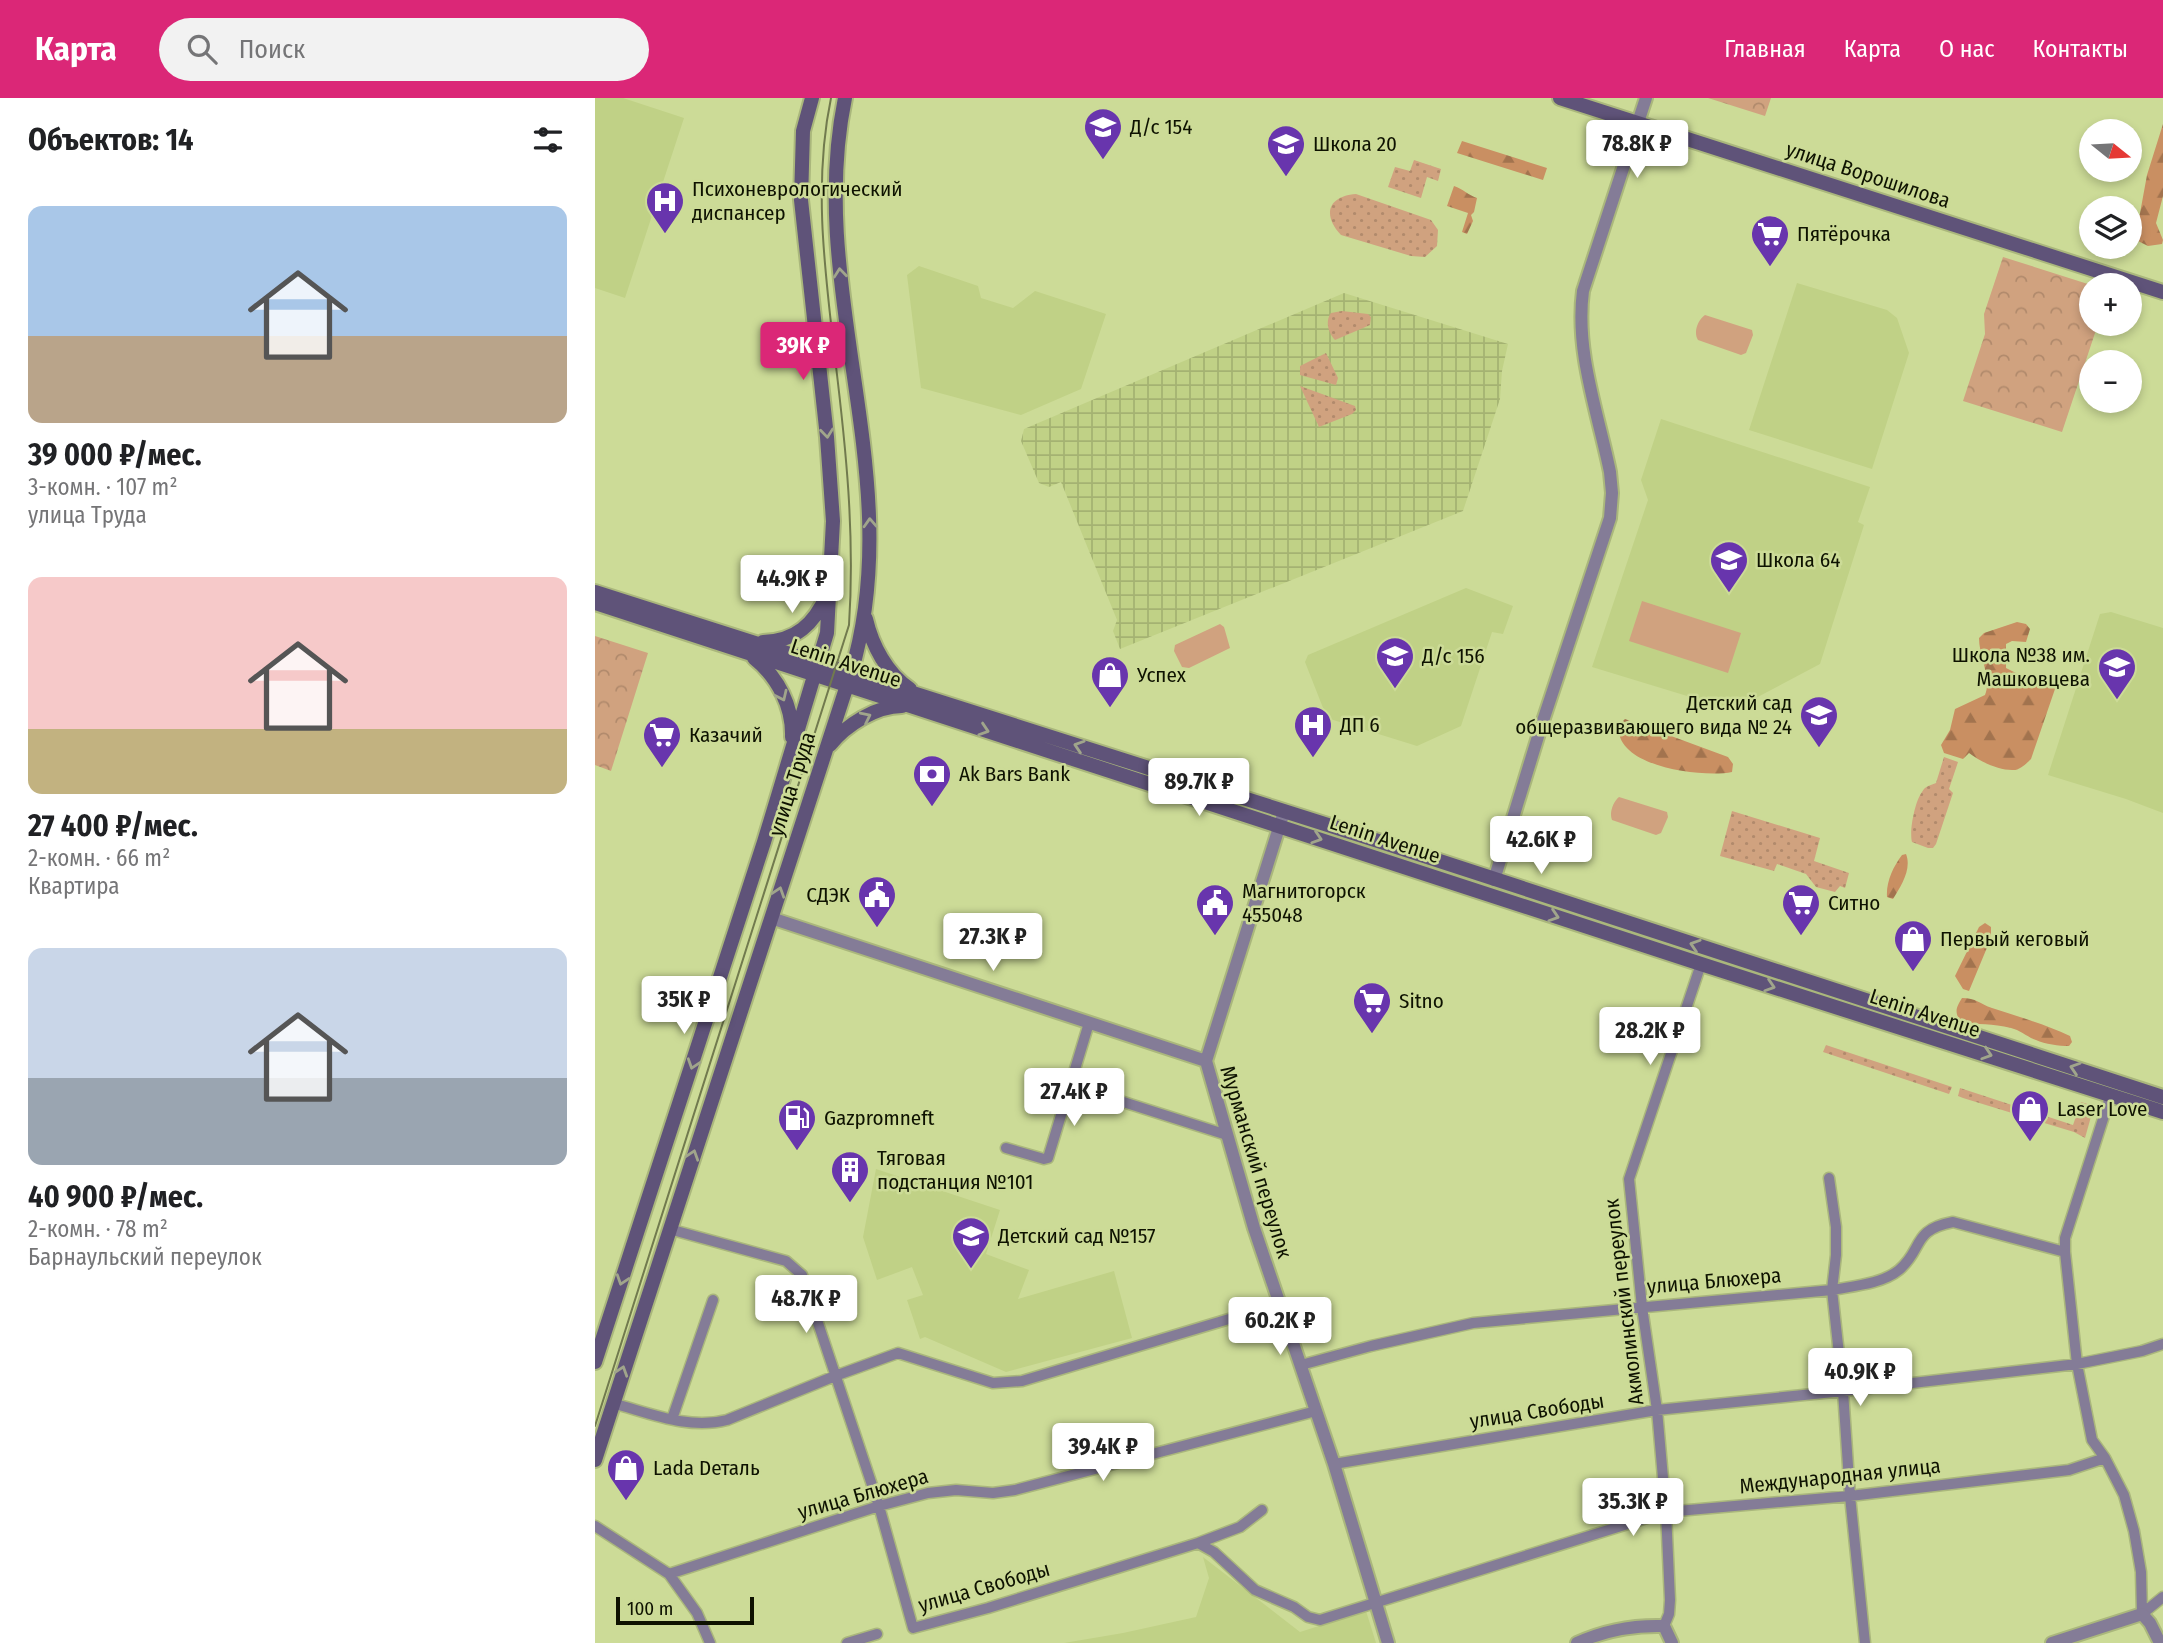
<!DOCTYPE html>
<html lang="ru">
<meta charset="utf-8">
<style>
:root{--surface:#fff;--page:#f2f2f2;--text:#202124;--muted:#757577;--accent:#db2777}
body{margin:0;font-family:"Fira Sans Condensed",sans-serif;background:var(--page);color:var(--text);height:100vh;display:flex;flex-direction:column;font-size:26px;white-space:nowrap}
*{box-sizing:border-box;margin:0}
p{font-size:23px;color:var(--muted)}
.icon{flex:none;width:38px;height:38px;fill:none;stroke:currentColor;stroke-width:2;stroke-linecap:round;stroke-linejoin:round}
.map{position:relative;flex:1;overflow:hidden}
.side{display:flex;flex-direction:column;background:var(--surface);width:595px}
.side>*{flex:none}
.needle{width:46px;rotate:108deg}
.fabs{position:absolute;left:1484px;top:21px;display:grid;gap:14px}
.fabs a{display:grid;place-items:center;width:63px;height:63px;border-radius:50%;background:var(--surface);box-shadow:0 4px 10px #0003;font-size:35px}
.scale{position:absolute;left:21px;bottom:18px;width:138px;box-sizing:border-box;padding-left:7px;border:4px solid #0e1200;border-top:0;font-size:19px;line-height:24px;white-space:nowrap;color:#0e1200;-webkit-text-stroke:5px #ccdb97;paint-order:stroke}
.price{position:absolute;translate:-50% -60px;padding:0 16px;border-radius:7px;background:#fff;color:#222;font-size:23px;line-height:46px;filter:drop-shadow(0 2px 4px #0008)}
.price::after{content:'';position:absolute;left:50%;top:42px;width:21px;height:16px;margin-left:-10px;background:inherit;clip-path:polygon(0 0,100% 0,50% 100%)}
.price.selected{background:var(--accent);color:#fff}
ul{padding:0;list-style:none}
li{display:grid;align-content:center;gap:14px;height:371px;padding:0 28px}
li span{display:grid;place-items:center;height:217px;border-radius:14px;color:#555}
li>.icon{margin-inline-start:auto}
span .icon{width:126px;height:126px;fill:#fffc;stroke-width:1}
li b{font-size:30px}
h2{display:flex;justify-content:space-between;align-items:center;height:84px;padding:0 28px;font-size:30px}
header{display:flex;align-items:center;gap:42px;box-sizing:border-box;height:98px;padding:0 35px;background:var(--accent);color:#fff}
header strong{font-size:33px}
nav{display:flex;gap:38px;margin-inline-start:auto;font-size:24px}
.search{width:490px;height:63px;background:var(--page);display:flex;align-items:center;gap:18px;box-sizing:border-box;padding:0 24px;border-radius:38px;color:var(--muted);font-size:26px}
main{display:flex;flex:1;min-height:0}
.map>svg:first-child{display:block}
.built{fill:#c0d186}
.industrial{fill:url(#industrial-grid)}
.grass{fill:url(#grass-dots)}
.forest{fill:url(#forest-firs)}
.park{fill:url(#park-crowns)}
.garden{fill:#d0a27f}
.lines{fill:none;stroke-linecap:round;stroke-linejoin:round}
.minor-casing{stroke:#aab77c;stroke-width:13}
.tertiary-casing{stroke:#aab77c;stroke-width:16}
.secondary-casing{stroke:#aab77c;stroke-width:18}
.minor{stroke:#847c97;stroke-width:10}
.tertiary{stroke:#847c97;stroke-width:12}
.secondary{stroke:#5f5379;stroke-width:14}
.tram{stroke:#717a4e;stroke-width:2}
.oneway{stroke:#a0a58b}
.labels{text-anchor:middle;stroke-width:5;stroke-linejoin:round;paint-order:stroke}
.poi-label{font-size:21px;fill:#0e1200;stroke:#ccdb97;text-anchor:start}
.street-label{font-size:21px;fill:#0e1200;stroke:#ccdb97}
</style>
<header>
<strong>Карта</strong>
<div class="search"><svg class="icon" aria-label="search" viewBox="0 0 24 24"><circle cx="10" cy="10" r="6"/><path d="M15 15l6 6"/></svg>Поиск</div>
<nav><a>Главная</a><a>Карта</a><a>О нас</a><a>Контакты</a></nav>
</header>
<main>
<section class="side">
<h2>Объектов: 14<svg class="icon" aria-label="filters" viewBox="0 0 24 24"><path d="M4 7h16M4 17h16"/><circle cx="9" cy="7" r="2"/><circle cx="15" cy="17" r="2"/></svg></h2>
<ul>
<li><span style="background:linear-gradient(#a9c7e8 60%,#b9a48a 0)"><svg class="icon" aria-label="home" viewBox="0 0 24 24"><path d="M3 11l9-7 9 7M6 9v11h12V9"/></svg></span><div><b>39 000 ₽/мес.</b><p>3-комн. · 107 m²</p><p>улица Труда</p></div></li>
<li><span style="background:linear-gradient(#f6c9c9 70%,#c2b280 0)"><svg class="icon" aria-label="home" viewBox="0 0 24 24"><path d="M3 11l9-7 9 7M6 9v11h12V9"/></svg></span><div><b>27 400 ₽/мес.</b><p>2-комн. · 66 m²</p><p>Квартира</p></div></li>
<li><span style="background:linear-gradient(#c9d6e8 60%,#9aa5b1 0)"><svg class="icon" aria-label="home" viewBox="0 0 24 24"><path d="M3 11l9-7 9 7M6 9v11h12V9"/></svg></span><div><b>40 900 ₽/мес.</b><p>2-комн. · 78 m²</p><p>Барнаульский переулок</p></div></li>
</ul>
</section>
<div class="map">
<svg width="1568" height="1545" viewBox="0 0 1568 1545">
<defs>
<pattern id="industrial-grid" width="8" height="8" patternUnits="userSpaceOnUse" patternTransform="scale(1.75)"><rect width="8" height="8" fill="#c0d186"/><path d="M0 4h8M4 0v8" fill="none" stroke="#a4b272"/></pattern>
<pattern id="grass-dots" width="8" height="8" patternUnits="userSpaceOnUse" patternTransform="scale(1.75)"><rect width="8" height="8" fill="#d0a27f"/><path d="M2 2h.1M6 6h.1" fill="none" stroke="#b18a6c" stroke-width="1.8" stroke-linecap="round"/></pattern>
<pattern id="forest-firs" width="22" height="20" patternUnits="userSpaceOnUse" patternTransform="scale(1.75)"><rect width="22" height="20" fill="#c98f62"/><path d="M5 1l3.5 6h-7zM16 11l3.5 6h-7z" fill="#a2734e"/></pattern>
<pattern id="park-crowns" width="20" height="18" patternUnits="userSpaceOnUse" patternTransform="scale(1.75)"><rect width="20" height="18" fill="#d0a27f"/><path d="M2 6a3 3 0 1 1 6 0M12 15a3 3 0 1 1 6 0" fill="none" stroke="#b18a6c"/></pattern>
</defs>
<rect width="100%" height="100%" fill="#ccdb97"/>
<path class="built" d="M0 0H28L89 20 30 200 0 190Z
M324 168 383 188 386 200 418 210 440 193 511 216 486 291 426 317 326 290 312 177Z
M1202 185 1292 212 1302 220 1314 255 1277 371 1154 332Z
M1066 321 1275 389 1263 424 1269 427 1225 566 1138 612 997 569 1053 402 1046 382Z
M871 490 918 508 908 536 897 534 866 628 822 648 732 620 710 564 713 557Z
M1516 514 1568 530V715L1531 701 1453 677 1505 516Z
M281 1071 405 1112 391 1156 434 1172 423 1201 519 1173 537 1240 411 1274 330 1239 325 1241 312 1202 328 1197 317 1169 282 1182 268 1139Z
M608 1459 705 1534 771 1513 781 1545H469L528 1535 601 1519 614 1480Z"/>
<path class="industrial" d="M749 195 913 246 907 273 905 301 868 413 525 551 518 533 522 522 466 384 454 389 444 385 426 343 429 331Z"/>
<path class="grass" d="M819 62 846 71 843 83 832 79 826 100 793 89 800 69 815 73Z
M761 96 836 122 843 132 842 148 830 159 816 158 746 137C727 117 733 98 761 96Z
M747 213 773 216 776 219 775 227 740 242C733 235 730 223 736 215Z
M731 255 743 280 741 287 705 277V268Z
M705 288 760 308 761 312 757 316 724 329Z
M1349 659 1363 664 1354 691 1358 695 1341 746 1338 750H1333L1317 744C1314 733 1320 703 1327 694 1330 688 1336 687 1341 685Z
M1137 713 1225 740 1219 763 1254 775 1250 790 1245 788 1240 794 1221 789 1211 776 1182 766 1179 773 1125 758Z
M1231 947 1357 989 1354 996 1228 954Z
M1365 990 1478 1027 1486 1004 1499 1008 1490 1040 1479 1034 1368 1000 1363 998Z"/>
<path class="forest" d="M1568 26V98L1561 125 1568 142 1567 146 1553 148 1543 143 1541 137 1552 77Z
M867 43 952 70 948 82 862 55Z
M859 88C868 91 873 97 882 100L879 114 876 117 878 123 872 136 867 134 873 115 852 108Z
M1422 524 1431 526 1435 531 1431 544 1417 543 1411 546V570L1439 584 1459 586 1460 591 1436 661C1431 666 1424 673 1417 672 1403 672 1384 663 1374 655L1368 661 1349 655 1346 647 1355 632 1360 611 1390 597C1397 580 1384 559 1384 540L1389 535Z
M1030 621 1133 659 1138 666 1137 674C1108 680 1018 669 1024 627Z
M1311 756C1317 771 1306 788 1298 801L1292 799C1291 784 1298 769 1307 757Z
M1390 825 1396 829V840L1374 893 1368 891 1360 878 1384 829Z
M1367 900C1381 900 1385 906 1397 910 1424 919 1450 926 1475 938L1477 944 1474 948C1464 948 1450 946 1441 942 1432 939 1425 932 1416 930 1397 925 1383 927 1366 924 1359 914 1361 910 1367 900Z"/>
<path class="park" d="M1113 0H1176L1170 18Z
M1408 159 1496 187V226H1503L1467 334 1368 303 1390 236 1389 216Z
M0 538 53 555 16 673 0 667Z"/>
<path class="garden" d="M1110 217 1157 232 1158 237 1151 255 1146 257 1103 242C1098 234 1103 222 1110 217Z
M1047 503 1146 535 1133 575 1034 543Z
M625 526 629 529 635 550 594 570 587 569 579 553 580 547Z
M1024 699 1072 714 1073 719 1066 735 1061 737 1017 722C1014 715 1018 704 1024 699Z"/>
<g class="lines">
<defs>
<path id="minor" d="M475 987 632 1037
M1516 996 1470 1140V1154L1482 1266 1497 1342 1510 1360 1529 1397 1539 1433 1546 1474 1547 1516
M411 1050 449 1061 453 1060 494 925
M1234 1080 1241 1129V1157L1237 1192 1248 1293 1255 1398 1270 1545
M74 1131 191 1163 207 1177 284 1408 318 1530 393 1510 603 1445 645 1429 667 1412
M706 1267 776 1248 878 1225 1237 1192C1258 1188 1287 1186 1304 1172 1329 1151 1316 1132 1358 1124L1470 1154
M17 1305C55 1315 93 1332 132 1322L240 1278 303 1255 398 1285 427 1283 684 1206
M77 1321 118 1202
M739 1366 1062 1312 1248 1293 1482 1266 1547 1253 1568 1246
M0 1428 74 1476 102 1515 115 1545
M603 1445 619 1454 660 1492 699 1509 713 1519 725 1522 1071 1414 1255 1398 1474 1372 1510 1360
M74 1476 284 1408 333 1395 361 1392 398 1395 420 1392 721 1313
M1547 1516 1568 1499
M1069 1528 1074 1516 1075 1502 1071 1414 1062 1312 1047 1209 1034 1081 1106 866
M252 1545 282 1536"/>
<path id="tertiary" d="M687 720 611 963 659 1130 739 1366 793 1545
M899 782 945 632 1015 420 1017 395 1015 374C1003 315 980 253 988 193L1051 0
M176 820 611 963
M982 1545C1010 1532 1037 1527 1069 1528L1077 1545
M1457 1545 1547 1516 1555 1525 1565 1545"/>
<path id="secondary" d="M965 0 1568 194
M0 494 777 741 1568 999
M0 505 1106 866 1568 1014
M271 521C277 547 292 576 315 591
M168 544C201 543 219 526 232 497
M159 560C183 579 198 609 197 639
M235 647C251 627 281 608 307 608
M0 1264 169 744 232 535 238 423 232 339 206 102 208 33 217 0
M0 1362 256 575C315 380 210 193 250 0"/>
</defs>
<use href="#minor" class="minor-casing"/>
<use href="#tertiary" class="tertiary-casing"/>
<use href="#secondary" class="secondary-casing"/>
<use href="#minor" class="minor"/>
<use href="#tertiary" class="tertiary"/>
<use href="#secondary" class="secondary"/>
<path class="tram" d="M0 1328 254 527C260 437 251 350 240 260 230 174 218 86 236 0"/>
</g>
<defs><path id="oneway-chevron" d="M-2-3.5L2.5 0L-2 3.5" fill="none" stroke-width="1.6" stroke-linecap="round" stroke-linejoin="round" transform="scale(1.75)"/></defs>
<g class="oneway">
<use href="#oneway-chevron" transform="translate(245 175) rotate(-96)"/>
<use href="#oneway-chevron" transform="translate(232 335) rotate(84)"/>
<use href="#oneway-chevron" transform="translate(275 425) rotate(-93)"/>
<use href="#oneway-chevron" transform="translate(187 598) rotate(65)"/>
<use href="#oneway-chevron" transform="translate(271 619) rotate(-26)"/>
<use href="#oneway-chevron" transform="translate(389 632) rotate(18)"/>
<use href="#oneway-chevron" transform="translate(484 648) rotate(-162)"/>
<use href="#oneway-chevron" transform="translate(722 740) rotate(18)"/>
<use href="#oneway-chevron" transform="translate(184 794) rotate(-72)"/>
<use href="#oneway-chevron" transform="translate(959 818) rotate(18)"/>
<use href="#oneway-chevron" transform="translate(1100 847) rotate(-162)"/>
<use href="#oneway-chevron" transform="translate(1175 888) rotate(18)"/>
<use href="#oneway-chevron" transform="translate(1392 956) rotate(18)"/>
<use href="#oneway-chevron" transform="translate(98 966) rotate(108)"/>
<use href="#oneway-chevron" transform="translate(1480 970) rotate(-162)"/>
<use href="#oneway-chevron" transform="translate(98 1057) rotate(-72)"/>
<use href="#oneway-chevron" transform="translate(27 1182) rotate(108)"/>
<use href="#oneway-chevron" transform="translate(27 1273) rotate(-72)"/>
</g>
<defs>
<symbol id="school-pin" viewBox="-11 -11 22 30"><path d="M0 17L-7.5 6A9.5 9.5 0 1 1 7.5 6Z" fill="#6835ad" stroke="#ccdb97"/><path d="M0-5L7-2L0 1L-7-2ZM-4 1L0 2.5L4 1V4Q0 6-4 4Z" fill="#fff"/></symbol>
<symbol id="hospital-pin" viewBox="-11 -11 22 30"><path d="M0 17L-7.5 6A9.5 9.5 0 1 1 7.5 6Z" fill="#6835ad" stroke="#ccdb97"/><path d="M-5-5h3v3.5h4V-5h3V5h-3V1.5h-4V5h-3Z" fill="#fff"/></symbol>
<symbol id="supermarket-pin" viewBox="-11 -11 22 30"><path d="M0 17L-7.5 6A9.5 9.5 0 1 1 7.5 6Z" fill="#6835ad" stroke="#ccdb97"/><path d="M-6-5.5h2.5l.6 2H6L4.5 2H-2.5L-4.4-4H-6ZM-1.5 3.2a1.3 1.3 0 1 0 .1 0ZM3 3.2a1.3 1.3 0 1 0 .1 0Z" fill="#fff"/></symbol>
<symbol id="shop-pin" viewBox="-11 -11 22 30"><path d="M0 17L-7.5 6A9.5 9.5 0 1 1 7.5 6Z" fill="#6835ad" stroke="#ccdb97"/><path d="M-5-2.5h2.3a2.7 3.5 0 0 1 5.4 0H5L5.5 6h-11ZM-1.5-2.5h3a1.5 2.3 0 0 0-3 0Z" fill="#fff"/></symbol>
<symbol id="bank-pin" viewBox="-11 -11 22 30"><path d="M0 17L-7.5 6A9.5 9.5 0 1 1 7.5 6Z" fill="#6835ad" stroke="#ccdb97"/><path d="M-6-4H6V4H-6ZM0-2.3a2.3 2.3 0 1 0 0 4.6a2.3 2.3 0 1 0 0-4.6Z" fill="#fff"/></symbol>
<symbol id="civic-pin" viewBox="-11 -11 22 30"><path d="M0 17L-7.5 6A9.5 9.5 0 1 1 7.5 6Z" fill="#6835ad" stroke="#ccdb97"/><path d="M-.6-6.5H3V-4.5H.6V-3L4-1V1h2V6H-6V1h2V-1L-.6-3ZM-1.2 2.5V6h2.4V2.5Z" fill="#fff"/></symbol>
<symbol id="fuel-pin" viewBox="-11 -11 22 30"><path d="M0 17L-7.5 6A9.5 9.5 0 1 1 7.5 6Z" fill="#6835ad" stroke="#ccdb97"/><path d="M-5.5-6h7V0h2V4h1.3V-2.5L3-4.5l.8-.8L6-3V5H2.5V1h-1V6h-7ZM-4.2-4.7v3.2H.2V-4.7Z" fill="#fff"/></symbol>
<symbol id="building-pin" viewBox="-11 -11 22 30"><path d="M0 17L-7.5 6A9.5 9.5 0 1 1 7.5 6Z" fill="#6835ad" stroke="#ccdb97"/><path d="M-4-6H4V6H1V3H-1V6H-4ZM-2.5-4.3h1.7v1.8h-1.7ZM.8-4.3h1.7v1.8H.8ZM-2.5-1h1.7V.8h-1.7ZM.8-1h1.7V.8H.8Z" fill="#fff"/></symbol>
</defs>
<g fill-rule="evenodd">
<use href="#school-pin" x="486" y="7" width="44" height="60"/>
<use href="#school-pin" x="669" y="24" width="44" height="60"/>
<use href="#hospital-pin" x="48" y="81" width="44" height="60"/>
<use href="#supermarket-pin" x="1153" y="114" width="44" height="60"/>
<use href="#school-pin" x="1112" y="440" width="44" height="60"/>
<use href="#school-pin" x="778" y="536" width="44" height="60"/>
<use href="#school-pin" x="1500" y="547" width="44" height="60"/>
<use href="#shop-pin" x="493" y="555" width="44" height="60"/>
<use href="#school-pin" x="1202" y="595" width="44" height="60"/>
<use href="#hospital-pin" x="696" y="605" width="44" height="60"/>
<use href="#supermarket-pin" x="45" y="615" width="44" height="60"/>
<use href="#bank-pin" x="315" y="654" width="44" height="60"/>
<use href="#civic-pin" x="260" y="775" width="44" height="60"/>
<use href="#civic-pin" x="598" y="783" width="44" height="60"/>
<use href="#supermarket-pin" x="1184" y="783" width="44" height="60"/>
<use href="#shop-pin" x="1296" y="819" width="44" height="60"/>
<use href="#supermarket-pin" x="755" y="881" width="44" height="60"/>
<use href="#shop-pin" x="1413" y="989" width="44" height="60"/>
<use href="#fuel-pin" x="180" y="998" width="44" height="60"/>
<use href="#building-pin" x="233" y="1050" width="44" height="60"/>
<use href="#school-pin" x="354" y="1116" width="44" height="60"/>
<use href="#shop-pin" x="9" y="1348" width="44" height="60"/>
</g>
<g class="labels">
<g class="poi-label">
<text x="535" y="36">Д/с 154</text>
<text x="718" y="53">Школа 20</text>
<text x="97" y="98">Психоневрологический<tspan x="97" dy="24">диспансер</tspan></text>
<text x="1202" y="143">Пятёрочка</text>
<text x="1161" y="469">Школа 64</text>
<text x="1495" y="564" text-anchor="end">Школа №38 им.<tspan x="1495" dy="24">Машковцева</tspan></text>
<text x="827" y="565">Д/с 156</text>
<text x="542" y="584">Успех</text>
<text x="1197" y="612" text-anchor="end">Детский сад<tspan x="1197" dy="24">общеразвивающего вида № 24</tspan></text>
<text x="745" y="634">ДП 6</text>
<text x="94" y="644">Казачий</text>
<text x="364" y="683">Ak Bars Bank</text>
<text x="647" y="800">Магнитогорск<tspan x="647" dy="24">455048</tspan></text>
<text x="255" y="804" text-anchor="end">СДЭК</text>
<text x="1233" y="812">Ситно</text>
<text x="1345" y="848">Первый кеговый</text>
<text x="804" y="910">Sitno</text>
<text x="1462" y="1018">Laser Love</text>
<text x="229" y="1027">Gazpromneft</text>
<text x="282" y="1067">Тяговая<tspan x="282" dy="24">подстанция №101</tspan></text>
<text x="403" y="1145">Детский сад №157</text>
<text x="58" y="1377">Lada Dеталь</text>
</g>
<g class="street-label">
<text transform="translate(1273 77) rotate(18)" y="7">улица Ворошилова</text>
<text transform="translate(251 565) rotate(18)" y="7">Lenin Avenue</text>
<text transform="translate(197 686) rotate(-72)" y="7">улица Труда</text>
<text transform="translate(790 741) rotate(18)" y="7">Lenin Avenue</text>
<text transform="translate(1330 915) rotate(18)" y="7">Lenin Avenue</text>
<text transform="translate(661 1064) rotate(73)" y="7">Мурманский переулок</text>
<text transform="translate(1119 1183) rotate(-5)" y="7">улица Блюхера</text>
<text transform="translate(1029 1204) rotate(-97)" y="7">Акмолинский переулок</text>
<text transform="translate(942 1313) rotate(-9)" y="7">улица Свободы</text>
<text transform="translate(1245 1378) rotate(-6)" y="7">Международная улица</text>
<text transform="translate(268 1396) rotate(-16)" y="7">улица Блюхера</text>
<text transform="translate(389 1489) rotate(-16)" y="7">улица Свободы</text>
</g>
</g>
</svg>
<div class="fabs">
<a><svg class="needle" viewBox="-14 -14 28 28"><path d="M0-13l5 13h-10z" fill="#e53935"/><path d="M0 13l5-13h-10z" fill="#757577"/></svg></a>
<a><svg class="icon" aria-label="layers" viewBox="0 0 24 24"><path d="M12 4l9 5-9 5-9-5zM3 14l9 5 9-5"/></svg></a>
<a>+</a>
<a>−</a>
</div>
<div class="scale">100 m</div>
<b class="price" style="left:1042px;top:82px">78.8K ₽</b>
<b class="price selected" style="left:208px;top:284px">39K ₽</b>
<b class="price" style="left:197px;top:517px">44.9K ₽</b>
<b class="price" style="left:604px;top:720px">89.7K ₽</b>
<b class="price" style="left:946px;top:778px">42.6K ₽</b>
<b class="price" style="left:398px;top:875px">27.3K ₽</b>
<b class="price" style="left:89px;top:938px">35K ₽</b>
<b class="price" style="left:1055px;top:969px">28.2K ₽</b>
<b class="price" style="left:479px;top:1030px">27.4K ₽</b>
<b class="price" style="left:211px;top:1237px">48.7K ₽</b>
<b class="price" style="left:685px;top:1259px">60.2K ₽</b>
<b class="price" style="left:1265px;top:1310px">40.9K ₽</b>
<b class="price" style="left:508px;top:1385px">39.4K ₽</b>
<b class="price" style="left:1038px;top:1440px">35.3K ₽</b>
</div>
</main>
